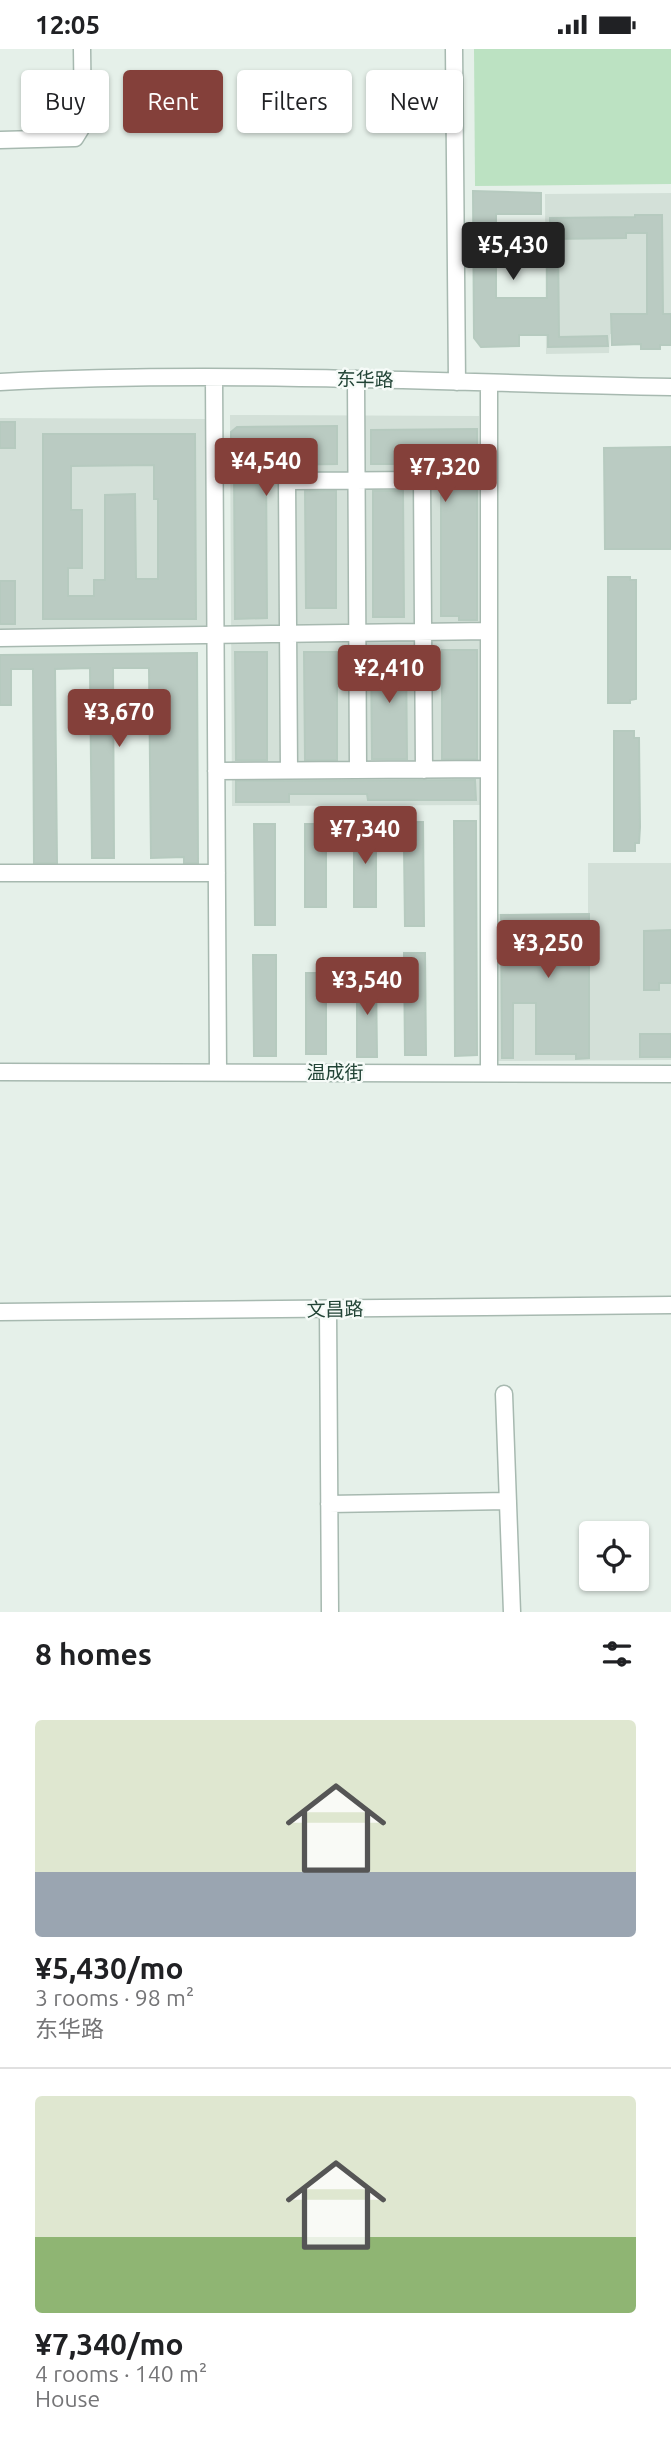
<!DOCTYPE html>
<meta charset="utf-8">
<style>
:root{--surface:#fff;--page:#f2f2f2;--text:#202124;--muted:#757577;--line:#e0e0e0;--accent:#84403a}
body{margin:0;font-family:Ubuntu,"Noto Sans SC",sans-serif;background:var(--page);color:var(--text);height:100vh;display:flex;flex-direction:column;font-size:26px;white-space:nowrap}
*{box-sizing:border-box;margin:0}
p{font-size:23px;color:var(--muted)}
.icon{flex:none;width:38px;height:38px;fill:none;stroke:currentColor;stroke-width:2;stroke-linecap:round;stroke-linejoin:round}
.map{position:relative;height:1563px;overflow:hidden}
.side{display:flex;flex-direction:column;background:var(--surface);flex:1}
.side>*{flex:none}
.guide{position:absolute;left:21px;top:21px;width:630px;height:63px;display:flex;gap:14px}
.tools{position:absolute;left:579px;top:1472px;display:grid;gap:14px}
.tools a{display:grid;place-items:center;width:70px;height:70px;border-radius:7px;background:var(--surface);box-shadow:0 2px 5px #0004;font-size:35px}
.price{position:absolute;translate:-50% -60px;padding:0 16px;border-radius:7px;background:var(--accent);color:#fff;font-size:23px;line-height:46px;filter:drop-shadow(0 2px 4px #0008)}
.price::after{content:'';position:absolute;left:50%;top:42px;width:21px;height:16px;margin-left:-10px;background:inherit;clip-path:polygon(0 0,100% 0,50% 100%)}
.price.selected{background:#222;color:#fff}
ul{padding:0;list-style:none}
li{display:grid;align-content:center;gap:14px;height:371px;padding:0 35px}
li+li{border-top:2px solid var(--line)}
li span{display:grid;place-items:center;height:217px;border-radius:7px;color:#555}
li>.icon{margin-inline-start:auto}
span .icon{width:126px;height:126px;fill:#fffc;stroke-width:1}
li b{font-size:30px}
h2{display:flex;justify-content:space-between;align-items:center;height:84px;padding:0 35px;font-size:30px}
.chip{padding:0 24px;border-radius:7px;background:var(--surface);box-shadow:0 2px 5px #0004;font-size:24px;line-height:63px}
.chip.selected{background:var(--accent);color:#fff}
.status{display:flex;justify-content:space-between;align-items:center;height:49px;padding:0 35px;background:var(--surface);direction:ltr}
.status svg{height:19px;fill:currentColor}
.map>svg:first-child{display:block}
.built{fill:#d3e0d8}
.green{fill:#bce2c2}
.building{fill:#bacbc2;stroke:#b6cabf;stroke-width:2;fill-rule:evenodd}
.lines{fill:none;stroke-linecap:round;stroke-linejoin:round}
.minor-casing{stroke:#a7b9b0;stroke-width:19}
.minor{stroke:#fff;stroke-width:16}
.labels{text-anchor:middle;stroke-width:5;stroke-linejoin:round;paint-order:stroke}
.street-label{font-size:19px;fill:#224436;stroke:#f6fbf8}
</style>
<div class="status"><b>12:05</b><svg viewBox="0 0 49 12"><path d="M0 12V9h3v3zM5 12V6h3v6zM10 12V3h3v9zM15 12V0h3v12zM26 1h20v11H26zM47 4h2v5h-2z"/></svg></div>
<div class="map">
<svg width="671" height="1563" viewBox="0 0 671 1563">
<rect width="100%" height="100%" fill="#e5f0e9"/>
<path class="built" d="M671 144V285H610L609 304 546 305 545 145Z
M230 366 479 367 480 756 232 757Z
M0 369 206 370V582H0Z
M588 814H671V1011L497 1012V865L588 864Z"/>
<path class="green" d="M474 0H671V135L475 137Z"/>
<path class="building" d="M473 142 541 144V165H496V249H547V194H558L559 288 607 287 608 297 548 298V286H519V297L481 298 474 289Z
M635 166H662L663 265H671V296H660V300H641V295L612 296 611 265H647V184H626V189L550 190V169L635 168Z
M0 373H15V399H0Z
M337 377V415L266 416 267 569 235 570 234 416H231V383L237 378Z
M477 380V571H459V567H441V415H371V381Z
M43 385H195L196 570H43ZM154 416V450H158V530H136L135 445 105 446V531H94V547H68V519H82V461H71V417Z
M671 398V500H605L604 399Z
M305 442H336V559H306Z
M373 442H403L404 568H373Z
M608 528H630V531H636V650L630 651V654H608Z
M0 532H15V575H0Z
M442 601H477V710H442Z
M406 602 407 710H372L371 603Z
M235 603H267V711H236Z
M304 603H337V711H305Z
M197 604 198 814H184V808L151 809 149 619H113L114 809H92L90 619 55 620 57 814H34L33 620H11V656H0V606Z
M614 682H634V689H639L640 778 639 794H635V802H614Z
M475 731 476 751H368L367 745H289V753H236V732Z
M454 772H476L477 1006 455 1007Z
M409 773H423L424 877H405L404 798H409Z
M254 775H275V876H255Z
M305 775H326V858H305Z
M354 776H376V858H354Z
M589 865V1009L576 1010V1005H536V954H513V1009H502L501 866Z
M671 881V934H659V941H644V882Z
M404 904H425L426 1006H405Z
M253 906H276V1007H254Z
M306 924H326V1005H306Z
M357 927H376L377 1008H357Z
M640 985H671V1008H640Z"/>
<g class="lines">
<defs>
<path id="minor" d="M454 0 457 333
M0 91 75 89 83 76 82 0
M214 329 218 1023
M356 330 358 721
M0 333C223 321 448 334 671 338
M0 589 489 582
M289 721 287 432 422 431 424 721
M216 722 489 720
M0 824H217
M0 1023 671 1025
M489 1024V334
M328 1260 330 1563
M0 1263 671 1256
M504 1345 512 1563
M329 1455 508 1452"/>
</defs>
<use href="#minor" class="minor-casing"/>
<use href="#minor" class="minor"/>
</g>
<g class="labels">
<g class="street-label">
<text transform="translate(365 330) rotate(1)" y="7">东华路</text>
<text x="335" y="1030">温成街</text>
<text transform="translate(335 1260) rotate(-1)" y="7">文昌路</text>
</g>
</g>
</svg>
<div class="tools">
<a><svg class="icon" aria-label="locate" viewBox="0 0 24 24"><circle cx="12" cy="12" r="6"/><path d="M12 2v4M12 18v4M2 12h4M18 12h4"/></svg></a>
</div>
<b class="price selected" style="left:513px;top:233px">¥5,430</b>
<b class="price" style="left:266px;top:449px">¥4,540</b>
<b class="price" style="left:445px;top:455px">¥7,320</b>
<b class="price" style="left:389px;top:656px">¥2,410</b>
<b class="price" style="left:119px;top:700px">¥3,670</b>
<b class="price" style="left:365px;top:817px">¥7,340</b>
<b class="price" style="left:548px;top:931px">¥3,250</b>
<b class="price" style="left:367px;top:968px">¥3,540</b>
<div class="guide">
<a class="chip">Buy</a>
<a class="chip selected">Rent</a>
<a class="chip">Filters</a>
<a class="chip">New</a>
</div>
</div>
<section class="side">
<h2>8 homes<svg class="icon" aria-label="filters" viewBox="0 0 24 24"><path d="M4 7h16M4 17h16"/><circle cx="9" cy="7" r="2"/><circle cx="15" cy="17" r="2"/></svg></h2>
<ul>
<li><span style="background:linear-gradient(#dfe7d0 70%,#9aa5b1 0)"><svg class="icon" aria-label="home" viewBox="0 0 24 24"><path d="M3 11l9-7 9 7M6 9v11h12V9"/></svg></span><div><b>¥5,430/mo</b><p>3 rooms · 98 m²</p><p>东华路</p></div></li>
<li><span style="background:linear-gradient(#dfe7d0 65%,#8fb573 0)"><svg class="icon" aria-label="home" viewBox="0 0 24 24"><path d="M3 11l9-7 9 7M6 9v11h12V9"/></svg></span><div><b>¥7,340/mo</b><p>4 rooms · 140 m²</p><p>House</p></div></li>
</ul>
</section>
